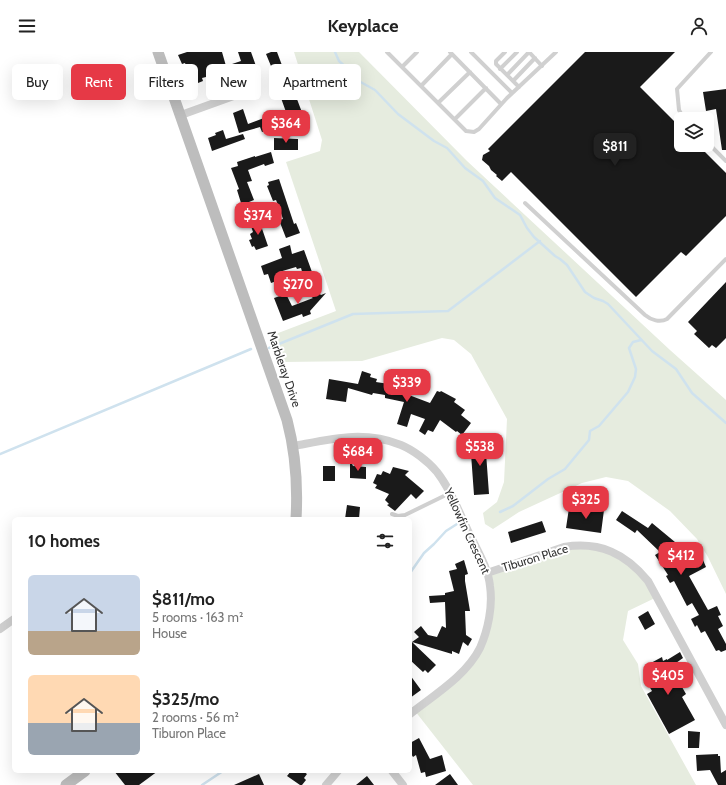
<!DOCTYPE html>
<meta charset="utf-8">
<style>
:root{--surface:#fff;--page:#f2f2f2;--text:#222;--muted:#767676;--accent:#e63946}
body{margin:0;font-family:Cabin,sans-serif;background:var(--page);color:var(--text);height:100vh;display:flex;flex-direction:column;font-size:15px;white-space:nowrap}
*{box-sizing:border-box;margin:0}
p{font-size:13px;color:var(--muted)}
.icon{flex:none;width:22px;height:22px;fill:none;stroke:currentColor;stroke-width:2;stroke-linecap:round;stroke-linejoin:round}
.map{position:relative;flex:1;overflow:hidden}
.panel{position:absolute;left:12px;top:465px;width:400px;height:256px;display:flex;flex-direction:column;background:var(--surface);border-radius:6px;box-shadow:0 4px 16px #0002}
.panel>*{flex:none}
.top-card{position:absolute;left:12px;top:12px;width:400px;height:36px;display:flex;gap:8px}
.fabs{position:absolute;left:674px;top:60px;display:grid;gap:8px}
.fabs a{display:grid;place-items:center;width:40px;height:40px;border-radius:6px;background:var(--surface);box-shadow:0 4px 16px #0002;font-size:20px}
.price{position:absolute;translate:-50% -34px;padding:0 9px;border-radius:8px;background:var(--accent);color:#fff;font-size:13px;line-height:26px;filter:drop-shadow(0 1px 2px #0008)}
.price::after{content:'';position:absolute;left:50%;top:24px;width:12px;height:9px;margin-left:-6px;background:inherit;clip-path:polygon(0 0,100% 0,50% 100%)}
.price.selected{background:#222;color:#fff}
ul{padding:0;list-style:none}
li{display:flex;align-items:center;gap:12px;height:100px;padding:0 16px}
li span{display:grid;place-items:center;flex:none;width:112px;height:80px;border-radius:6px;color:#555}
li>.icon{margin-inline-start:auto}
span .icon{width:48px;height:48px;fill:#fffc;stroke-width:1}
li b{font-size:17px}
h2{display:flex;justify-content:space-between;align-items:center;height:48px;padding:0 16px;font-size:17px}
.tag{padding:0 14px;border-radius:6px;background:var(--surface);box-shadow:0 4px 16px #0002;font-size:14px;line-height:36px}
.tag.selected{background:var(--accent);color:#fff}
header{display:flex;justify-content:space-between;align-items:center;height:52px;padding:0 16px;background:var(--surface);font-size:18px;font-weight:700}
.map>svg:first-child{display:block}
.green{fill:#e6ecdf}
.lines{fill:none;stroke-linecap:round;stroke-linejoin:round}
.stream{stroke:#cfe2ee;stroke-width:2.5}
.building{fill:#1a1a1a}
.lane{stroke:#d0d0d0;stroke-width:4}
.street{stroke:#d0d0d0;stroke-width:8}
.secondary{stroke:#bdbdbd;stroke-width:11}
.labels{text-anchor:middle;stroke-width:4;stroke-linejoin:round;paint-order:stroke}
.street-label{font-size:12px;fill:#333;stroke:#fff}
</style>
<header><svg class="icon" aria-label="menu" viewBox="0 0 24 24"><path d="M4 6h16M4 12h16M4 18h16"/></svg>Keyplace<svg class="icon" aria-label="person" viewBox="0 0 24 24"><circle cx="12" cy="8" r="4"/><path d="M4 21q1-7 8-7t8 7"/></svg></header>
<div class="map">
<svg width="726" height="733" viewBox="0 0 726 733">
<rect width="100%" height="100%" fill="#fff"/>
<path class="green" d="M294 0H359L467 109 670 298 726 348V542L708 505 697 487 670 459 628 429 606 425 582 431 519 460 493 477 485 472 483 461 497 450 504 430 507 367 471 302 454 288 442 286 362 309 284 310 273 283 336 259 286 110 320 99 322 88Z
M565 496 601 497 632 512 655 546 628 559 623 588 638 612 641 634 696 733H473L415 659 454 628 486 585 488 522Z"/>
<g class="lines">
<path class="stream" d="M335 0 339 9 352 21 357 28 375 38 398 62 434 89 447 96 465 116 483 129 495 146 520 163 527 176 534 185 555 204 560 207 567 213 585 240 594 246 603 249 608 252 652 299 676 317 692 341 726 371
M269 296 353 262 448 259 540 189
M0 402 251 297
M500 460 513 454 548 427 565 417 589 388 590 379 599 374 628 340 635 325 636 317 629 296 633 290 641 288
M410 521 424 501 434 492 446 479 457 472
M202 733 223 719"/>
</g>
<path class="building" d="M187 0H222L226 14 241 9 238 0H251L256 14 219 27 218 22 202 26 203 29 193 33 185 11 182 12 178 3Z
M271 0H277L283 16 280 17 287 36 292 34 303 63 294 67 295 68 262 80 260 75 239 81 233 61 243 57 248 72 272 63 273 65 286 60 276 32 278 31 266 2Z
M585 0H675L640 35 681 76V93H698L726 121V164L686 204 681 200 636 245 511 120 502 129 496 124 497 123 491 118 489 114 482 108 483 103 490 99 488 97Z
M726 37V98H722L716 57 706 59 703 40Z
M223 78 226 87 243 82 245 87 212 99 208 86 216 83 215 81Z
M274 86 298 87V98H274Z
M271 100 274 111 265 114 264 112 248 118 252 129 247 130 254 148 244 152V150L241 151 237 138 239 137 231 116 238 114 237 110 255 104V105Z
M279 127 294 172 296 171 300 181 286 186 279 168 283 167 278 153 276 148 273 149 267 134 269 133 268 130Z
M259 168 268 194 256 198 254 194 252 195 249 188 252 187 250 182 253 180 250 171Z
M290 193 292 202 304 198 312 220 303 223 301 216 297 217 296 215 279 220 282 227 271 231 268 222 264 223 261 214 282 206 279 197Z
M726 230V286L716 296 712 293 709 296 694 282 697 279 688 270Z
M309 233 321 243 326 241 310 259 311 262 303 265 302 262 283 269 274 246 286 242 292 254 313 246 304 239Z
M362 319 371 322 370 325 377 327 376 330 402 334 401 340 430 351 437 339 440 340 441 339 456 347 454 350 465 358 461 363 471 371 462 383 457 379 456 380 440 368 433 380 428 378 425 383 419 379 425 367 411 362 407 375 397 372 404 350 385 346V343L373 341 372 343 348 336 346 350 326 347 329 327 358 332Z
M485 387 489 442 474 443 470 388Z
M350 408 353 414 366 415V427L350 426Z
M323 414H335V429H323Z
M393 415 409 419 405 423 424 439 416 447 411 442 395 459 387 453 389 452 385 448 389 442 375 436 377 433 373 431 377 422 381 423 383 419 390 422Z
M347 453 360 455 359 467H345Z
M569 456 593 459V456L604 458 601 481 566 476Z
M622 459 648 476 652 471 687 500 690 497 699 510 703 508 706 515 689 524 708 558 717 554 721 563 718 564 723 574 718 577 726 592V598L721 600 719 598 716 599 705 579 701 581 697 573 695 575 691 567 699 563 692 551 687 554 674 529 670 531 666 524 668 523 655 503 660 500 637 478 635 481 616 468Z
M542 469 546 480 511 491 508 480Z
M464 508 468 522 465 523V529L470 559H465L466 583 472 587 468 594 463 590 459 602 452 599V602L412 590 436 613 428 621 425 618 423 620 410 608V589L412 590 419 585 414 580 421 574 428 583 437 585 442 574 446 576 445 550 430 551 429 544 445 543V541L454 539 449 519 457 517 455 512Z
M648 559 655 572 645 578 638 565Z
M680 600 683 606 666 618 673 631 678 628 686 642 682 645 695 668 669 682 647 642 652 639 645 627 654 622 649 612 662 605 663 609 667 607V608Z
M410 623 421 638 410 646Z
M688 679 700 680 699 696H688Z
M419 686 430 707 442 703 446 719 426 725 425 720 421 721 416 703 413 705 410 700V691Z
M718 702V704H720L721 721 726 718V733H718L710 718 697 719 696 703Z
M114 719H158L139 733H125Z
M291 719H303L307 722 304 726 306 728 302 733H300L287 724Z
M259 722 264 733H234Z
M450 722 458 733H435Z
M367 724 374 733H356Z"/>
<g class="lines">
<path class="lane" d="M387 0 466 79 474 80 479 77 507 46 556 0
M450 0 501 52
M471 0 512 41
M505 0 496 9V12L519 35
M529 0 542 14
M402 15 417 0
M500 17 517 0
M507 23 529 0
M513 29 535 6
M421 34 452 2
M438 51 470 20
M455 67 486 36
M684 67 679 58 677 37 711 0
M707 90 726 109
M525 151 645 263C651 268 660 271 667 267L726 207
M392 462 398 464 405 463 450 441"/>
<path class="street" d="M181 63 253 37
M294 394C331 387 363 378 401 393 413 398 428 409 437 420 451 438 459 460 469 481 477 498 488 515 490 534 493 554 488 578 480 596 466 624 434 643 410 662
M487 521 564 495C600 489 626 502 648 529L726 673
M0 577 14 567
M392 719 403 733
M326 733 338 719"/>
<path class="secondary" d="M158 0 287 368C296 402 298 432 296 467
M66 733 85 719"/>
</g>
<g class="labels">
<g class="street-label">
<text transform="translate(284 317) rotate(71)" y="4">Marbleray Drive</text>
<text transform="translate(467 479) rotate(65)" y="4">Yellowfin Crescent</text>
<text transform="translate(535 506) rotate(-17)" y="4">Tiburon Place</text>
</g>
</g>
</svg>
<div class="fabs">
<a><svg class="icon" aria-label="layers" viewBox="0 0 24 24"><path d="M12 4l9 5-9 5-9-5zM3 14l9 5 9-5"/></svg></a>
</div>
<b class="price" style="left:286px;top:92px">$364</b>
<b class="price selected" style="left:615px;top:115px">$811</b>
<b class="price" style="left:258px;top:184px">$374</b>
<b class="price" style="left:298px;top:253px">$270</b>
<b class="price" style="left:407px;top:351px">$339</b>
<b class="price" style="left:480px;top:415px">$538</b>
<b class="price" style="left:358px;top:420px">$684</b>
<b class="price" style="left:586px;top:468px">$325</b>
<b class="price" style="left:681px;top:524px">$412</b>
<b class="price" style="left:668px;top:644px">$405</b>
<div class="top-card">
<a class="tag">Buy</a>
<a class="tag selected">Rent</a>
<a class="tag">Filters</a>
<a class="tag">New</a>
<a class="tag">Apartment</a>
</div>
<section class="panel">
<h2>10 homes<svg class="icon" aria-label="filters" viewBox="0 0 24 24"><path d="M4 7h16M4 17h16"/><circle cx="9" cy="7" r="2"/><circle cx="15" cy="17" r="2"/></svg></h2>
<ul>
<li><span style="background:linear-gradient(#c9d6e8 70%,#b9a48a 0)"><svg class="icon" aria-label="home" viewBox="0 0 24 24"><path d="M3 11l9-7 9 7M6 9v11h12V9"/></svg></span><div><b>$811/mo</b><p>5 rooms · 163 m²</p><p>House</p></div></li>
<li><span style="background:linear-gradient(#ffd9b3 60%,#9aa5b1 0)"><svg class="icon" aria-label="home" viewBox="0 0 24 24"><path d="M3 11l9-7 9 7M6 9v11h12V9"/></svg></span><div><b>$325/mo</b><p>2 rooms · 56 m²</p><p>Tiburon Place</p></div></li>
</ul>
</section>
</div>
